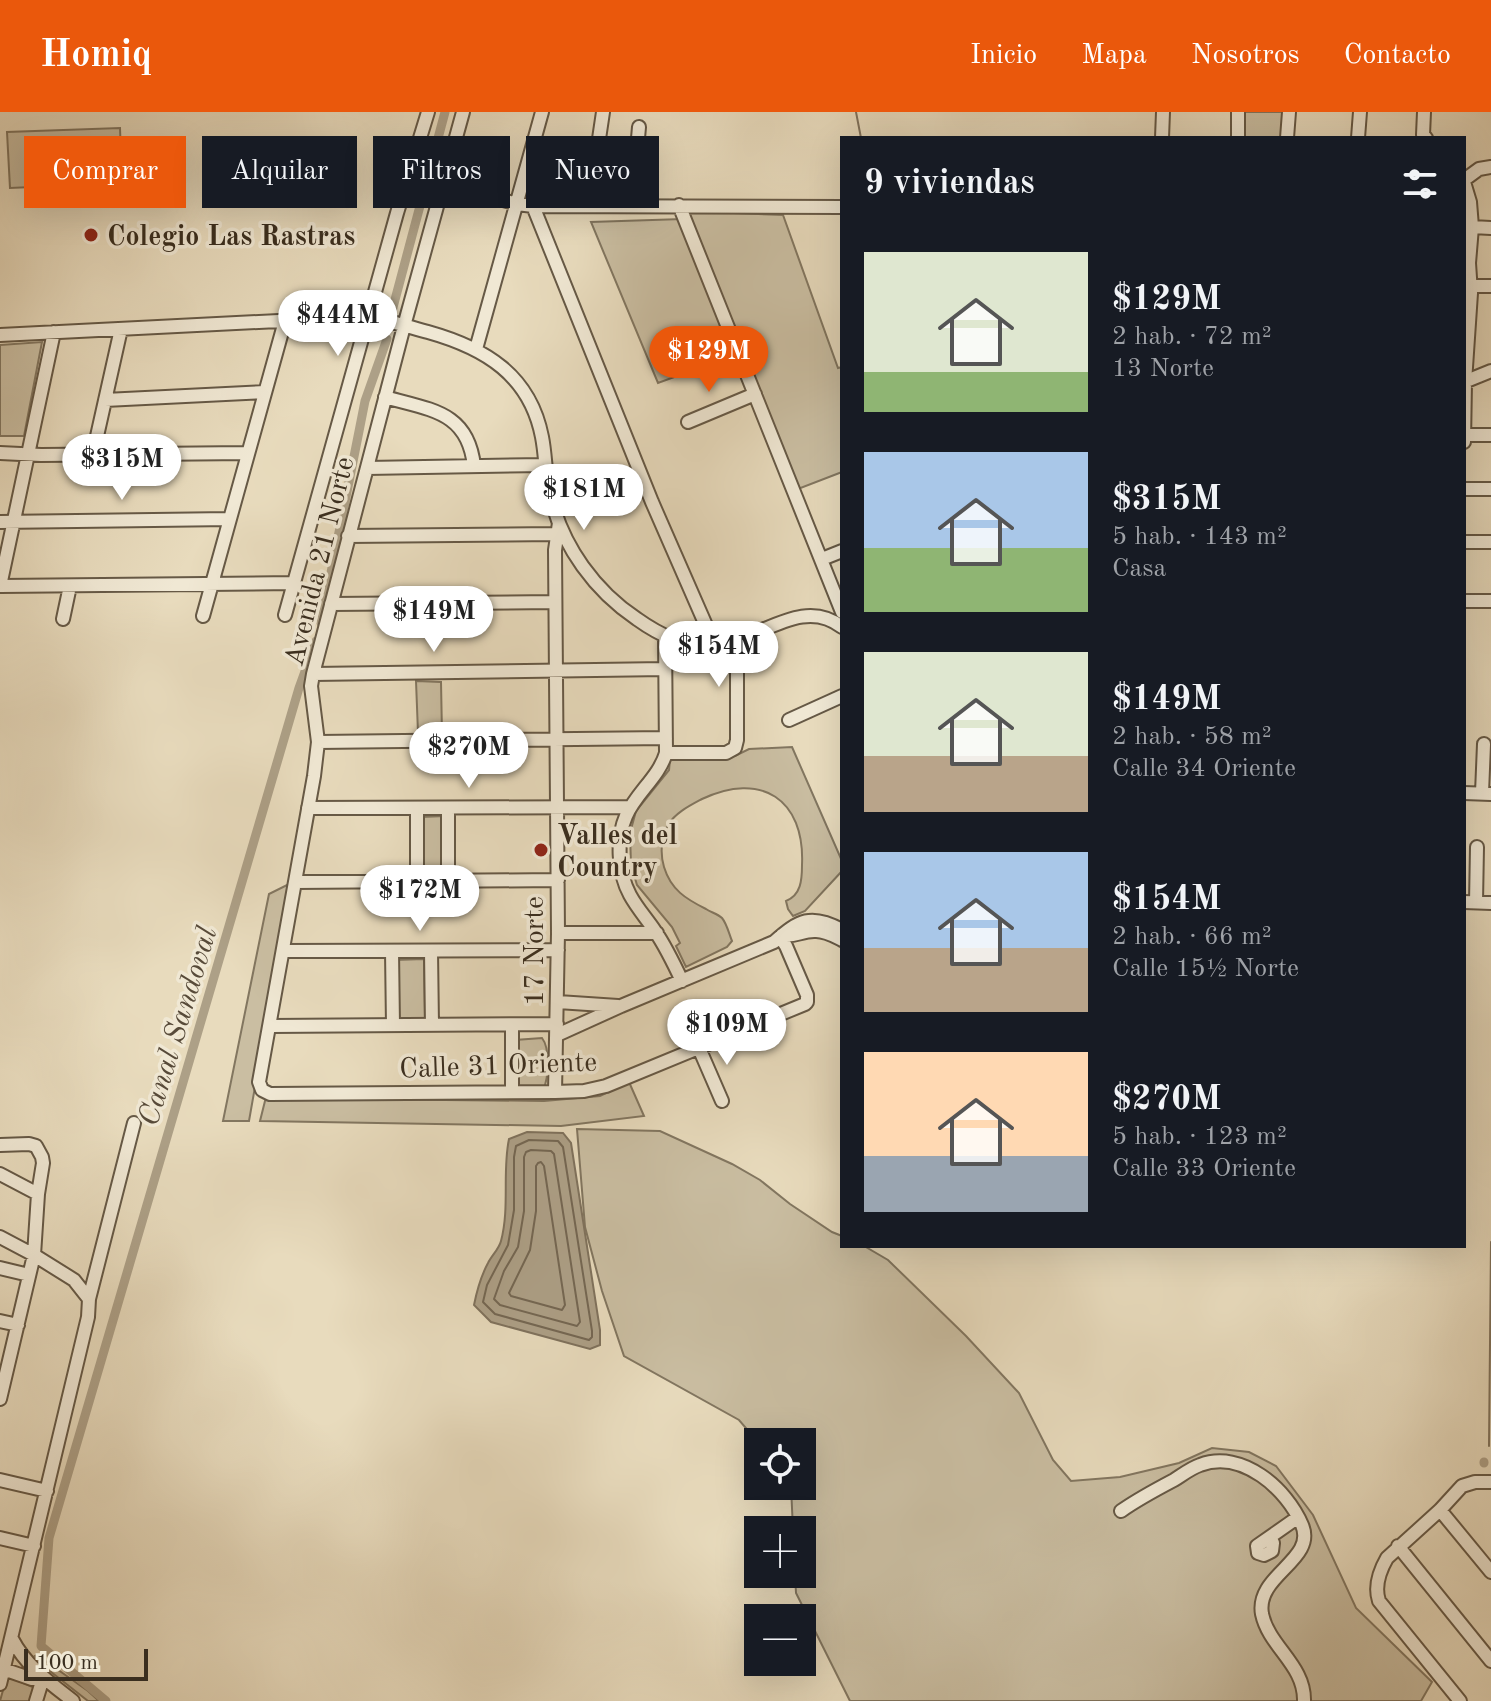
<!DOCTYPE html>
<html lang="es">
<meta charset="utf-8">
<style>
:root{--surface:#171b24;--page:#242831;--text:#f1f3f6;--muted:#9ea1a6;--accent:#ea580c}
body{margin:0;font-family:"Old Standard TT",serif;background:var(--page);color:var(--text);height:100vh;display:flex;flex-direction:column;font-size:30px;white-space:nowrap}
*{box-sizing:border-box;margin:0}
p{font-size:26px;color:var(--muted)}
.icon{flex:none;width:44px;height:44px;fill:none;stroke:currentColor;stroke-width:2;stroke-linecap:round;stroke-linejoin:round}
.map{position:relative;flex:1;overflow:hidden}
.sheet{position:absolute;left:840px;top:24px;width:626px;height:1112px;display:flex;flex-direction:column;background:var(--surface);border-radius:0px;box-shadow:0 8px 32px #0002}
.sheet>*{flex:none}
.hud{position:absolute;left:24px;top:24px;width:696px;height:72px;display:flex;gap:16px}
.fabs{position:absolute;left:744px;top:1316px;display:grid;gap:16px}
.fabs a{display:grid;place-items:center;width:72px;height:72px;border-radius:0px;background:var(--surface);box-shadow:0 8px 32px #0002;font-size:40px}
.scale{position:absolute;left:24px;bottom:20px;width:124px;box-sizing:border-box;padding-left:8px;border:4px solid #3a2e1f;border-top:0;font-size:22px;line-height:28px;white-space:nowrap;color:#3a2e1f;-webkit-text-stroke:6px #f0e8d4;paint-order:stroke}
.price{position:absolute;translate:-50% -68px;padding:0 18px;border-radius:28px;background:#fff;color:#222;font-size:26px;line-height:52px;filter:drop-shadow(0 2px 4px #0008)}
.price::after{content:'';position:absolute;left:50%;top:48px;width:24px;height:18px;margin-left:-12px;background:inherit;clip-path:polygon(0 0,100% 0,50% 100%)}
.price.on{background:var(--accent);color:#fff}
ul{padding:0;list-style:none}
li{display:flex;align-items:center;gap:24px;height:200px;padding:0 24px}
li span{display:grid;place-items:center;flex:none;width:224px;height:160px;border-radius:0px;color:#555}
li>.icon{margin-inline-start:auto}
span .icon{width:96px;height:96px;fill:#fffc;stroke-width:1}
li b{font-size:34px}
h2{display:flex;justify-content:space-between;align-items:center;height:96px;padding:0 24px;font-size:34px}
.chip{padding:0 28px;border-radius:0px;background:var(--surface);box-shadow:0 8px 32px #0002;font-size:28px;line-height:72px}
.chip.on{background:var(--accent);color:#fff}
header{display:flex;align-items:center;gap:48px;box-sizing:border-box;height:112px;padding:0 40px;background:var(--accent);color:#fff}
header strong{font-size:38px}
nav{display:flex;gap:44px;margin-inline-start:auto;font-size:28px}
.map>svg:first-child{display:block}
.green{fill:#cabea2;stroke:#827660;stroke-width:2}
.water{fill:#ada087;stroke:#7f725d;stroke-width:2}
.lines{fill:none;stroke-linecap:round;stroke-linejoin:round}
.shore{stroke:#746753;stroke-width:2}
.stream{stroke:#7f725d;stroke-width:2}
.canal{stroke:#ada087;stroke-width:9}
.minor-casing{stroke:#665946;stroke-width:16}
.minor{stroke:#f0e8d4;stroke-width:12}
.poi-dot{fill:#8f2418;stroke:#f0e8d4;stroke-width:3}
.labels{text-anchor:middle;stroke-width:7;stroke-linejoin:round;paint-order:stroke}
.poi-label{font-size:28px;font-weight:bold;fill:#3a2e1f;stroke:#f0e8d4;text-anchor:start}
.street-label{font-size:28px;fill:#3a2e1f;stroke:#f0e8d4}
.water-label{font-size:30px;font-style:italic;fill:#574a39;stroke:#f0e8d4}
</style>
<header>
<strong>Homiq</strong>
<nav><a>Inicio</a><a>Mapa</a><a>Nosotros</a><a>Contacto</a></nav>
</header>
<div class="map">
<svg width="1491" height="1589" viewBox="0 0 1491 1589">
<rect width="100%" height="100%" fill="#e8dbbd"/>
<filter id="stains"><feTurbulence type="fractalNoise" baseFrequency=".0025" numOctaves="4"/><feColorMatrix values="0 0 0 0 .2 0 0 0 0 .09 0 0 0 0 .02 0 0 0 .5 -.17"/></filter>
<radialGradient id="worn" r=".72"><stop offset=".6" stop-color="#630" stop-opacity="0"/><stop offset="1" stop-color="#630" stop-opacity=".3"/></radialGradient>
<path class="green" d="M1238 0H1289L1287 26H1238Z
M120 16 122 71 10 76 7 20Z
M589 47 584 86H528L534 48Z
M685 99 783 103 838 256 842 255V360L798 377Z
M683 107 740 241 658 271 591 110Z
M42 230 24 324H0V233Z
M416 569 441 570 442 622 418 621Z
M792 635 842 749V759L805 799 793 804 788 797 786 789C801 783 802 768 802 753 805 687 761 659 702 687 689 694 675 701 668 713 661 725 660 742 664 755 671 778 686 787 706 797 710 800 718 802 722 806 727 812 729 822 732 829L727 835 686 855 676 834 680 831 672 815 637 773 631 753 630 721 636 699 669 658 670 648 735 644 749 637Z
M445 704 444 761H421V705Z
M291 771 249 1009H223L269 782Z
M424 847 425 907H395V848Z
M542 926C550 936 549 966 543 978L516 975 515 928Z
M629 970 644 1004 561 1014 260 1009 265 989 270 986 544 989 600 984Z
M577 1017 660 1019 732 1052 760 1068 790 1092 832 1120 842 1124V1134H864L888 1148 966 1224 1019 1281 1053 1348 1071 1369 1120 1365 1179 1351 1212 1336 1249 1340 1276 1354 1313 1403 1356 1496 1432 1570 1421 1589H850L796 1481 795 1462H802V1418H793L791 1374H802V1330H758L739 1308 624 1244 602 1179 585 1115Z
M37 1543 88 1579 99 1589H88L46 1556 35 1544Z
M7 1564 35 1576 30 1589H0Z"/>
<path class="water" d="M527 1020 563 1021 571 1031 600 1218V1233L590 1237 491 1210 474 1193C477 1178 481 1164 488 1151 492 1143 499 1137 501 1129 510 1095 502 1060 509 1027Z"/>
<g class="lines">
<path class="shore" d="M529 1028 558 1029 563 1035 592 1219V1225L589 1228 495 1202 483 1190 487 1173 508 1133 514 1098V1045L516 1034Z
M531 1038 551 1039 554 1042 580 1210 577 1214 500 1193 494 1187 504 1159 518 1135 524 1099V1045L526 1040Z
M541 1050 544 1054 565 1193 562 1198 511 1184 509 1181 530 1138 536 1099V1054L538 1051Z"/>
<path class="stream" d="M856 0 861 26
M1489 1334 1491 1130"/>
<path class="canal" d="M392 199 445 0
M321 511 365 289 387 227
M1484 1351V1350
M106 1589 41 1534 49 1426 299 576 316 529"/>
<defs>
<path id="minor" d="M463 0 404 214 313 562 311 574 318 630 314 664 259 970 262 978 270 982 555 980 584 979 606 974 805 892 807 890V883L786 834 780 825
M1424 0 1423 23 1426 26
M1162 26 1163 0
M1238 26V0
M1287 26 1289 0
M1358 26 1360 0
M1464 68 1479 57 1491 55
M1464 70 1470 90 1472 115 1469 151 1471 181 1465 270 1464 330
M443 71 517 92 533 94 842 95
M679 93 842 500
M533 94 652 390 715 534
M589 94 603 0
M632 94 639 15
M1472 115 1491 116
M1471 174H1491
M0 223 357 205C381 205 405 214 428 220 485 236 530 263 542 325 546 345 545 366 551 386 563 435 595 479 637 507 658 522 684 535 710 534 755 533 800 482 842 515
M476 237 542 0
M1464 270 1491 259
M385 285C430 298 468 299 474 354
M105 288 265 280
M688 310 755 282
M1464 323H1491
M0 341 41 343 248 341
M93 342 121 217
M367 356 545 353
M1464 377H1491
M0 410 230 407
M348 424 556 422
M1464 430H1491
M822 447 842 439
M0 474 293 471
M0 474 54 220
M1464 489H1491
M331 492 555 490
M285 503 397 101 428 0
M203 504 285 209
M63 507 70 474
M665 524 666 641C659 665 636 681 626 704 616 727 618 761 630 783 637 796 647 807 655 819 666 835 674 852 682 869
M313 562 665 557
M789 608 842 584
M318 630 666 626
M666 641H726L735 636 737 628V528
M1464 681 1491 682
M1482 681 1484 632
M308 696 631 695
M417 696V769
M448 769V696
M295 770 558 768
M1464 790 1491 791
M1476 790 1477 735
M558 821H657
M782 823C794 826 803 818 816 819 826 819 834 824 842 828
M283 839 558 838
M392 839 393 913
M431 839 432 913
M558 890 618 894
M271 914 557 912
M557 923 621 894 774 830C799 808 811 801 842 818
M699 936 722 989
M512 980V913
M555 980 558 821 555 438 559 411
M0 1033 29 1032 36 1034 42 1045 43 1051 38 1082 34 1143 0 1287
M0 1062 38 1082
M0 1125 34 1143 74 1168 89 1187
M0 1156 29 1163
M0 1209 18 1213
M0 1368 47 1379
M1440 1398 1491 1460
M1121 1399C1138 1387 1155 1378 1174 1368 1182 1363 1191 1356 1200 1353 1242 1337 1287 1377 1302 1413 1317 1448 1255 1463 1262 1502 1269 1535 1305 1553 1304 1589
M1270 1425 1273 1431 1272 1439 1264 1443 1258 1441 1257 1434 1297 1406
M0 1426 34 1434
M1398 1434 1491 1549
M12 1527C26 1554 50 1571 73 1589
M0 1556 32 1567 43 1566
M0 1572 88 1205 89 1187 134 1011
M36 1589 43 1566
M1460 1589 1379 1489C1374 1474 1379 1460 1387 1446L1440 1398 1462 1374 1475 1370H1491"/>
</defs>
<use href="#minor" class="minor-casing"/>
<use href="#minor" class="minor"/>
</g>
<g class="poi-dot">
<circle cx="91" cy="123" r="8"/>
<circle cx="541" cy="738" r="8"/>
</g>
<g class="labels">
<g class="poi-label">
<text x="107" y="133">Colegio Las Rastras</text>
<text x="557" y="732">Valles del<tspan x="557" dy="32">Country</tspan></text>
</g>
<g class="street-label">
<text transform="translate(318 449) rotate(-76)" y="10">Avenida 21 Norte</text>
<text transform="translate(533 839) rotate(-90)" y="10">17 Norte</text>
<text transform="translate(498 952) rotate(-2)" y="10">Calle 31 Oriente</text>
</g>
<g class="water-label">
<text transform="translate(177 914) rotate(-73)" y="10">Canal Sandoval</text>
</g>
</g>
<rect width="100%" height="100%" filter="url(#stains)"/>
<rect width="100%" height="100%" fill="url(#worn)"/>
</svg>
<div class="fabs">
<a><svg class="icon" aria-label="locate" viewBox="0 0 24 24"><circle cx="12" cy="12" r="6"/><path d="M12 2v4M12 18v4M2 12h4M18 12h4"/></svg></a>
<a>+</a>
<a>−</a>
</div>
<div class="scale">100 m</div>
<b class="price" style="left:338px;top:246px">$444M</b>
<b class="price on" style="left:709px;top:282px">$129M</b>
<b class="price" style="left:122px;top:390px">$315M</b>
<b class="price" style="left:584px;top:420px">$181M</b>
<b class="price" style="left:434px;top:542px">$149M</b>
<b class="price" style="left:719px;top:577px">$154M</b>
<b class="price" style="left:469px;top:678px">$270M</b>
<b class="price" style="left:420px;top:821px">$172M</b>
<b class="price" style="left:727px;top:955px">$109M</b>
<div class="hud">
<a class="chip on">Comprar</a>
<a class="chip">Alquilar</a>
<a class="chip">Filtros</a>
<a class="chip">Nuevo</a>
</div>
<section class="sheet">
<h2>9 viviendas<svg class="icon" aria-label="filters" viewBox="0 0 24 24"><path d="M4 7h16M4 17h16"/><circle cx="9" cy="7" r="2"/><circle cx="15" cy="17" r="2"/></svg></h2>
<ul>
<li><span style="background:linear-gradient(#dfe7d0 75%,#8fb573 0)"><svg class="icon" aria-label="home" viewBox="0 0 24 24"><path d="M3 11l9-7 9 7M6 9v11h12V9"/></svg></span><div><b>$129M</b><p>2 hab. · 72 m²</p><p>13 Norte</p></div></li>
<li><span style="background:linear-gradient(#a9c7e8 60%,#8fb573 0)"><svg class="icon" aria-label="home" viewBox="0 0 24 24"><path d="M3 11l9-7 9 7M6 9v11h12V9"/></svg></span><div><b>$315M</b><p>5 hab. · 143 m²</p><p>Casa</p></div></li>
<li><span style="background:linear-gradient(#dfe7d0 65%,#b9a48a 0)"><svg class="icon" aria-label="home" viewBox="0 0 24 24"><path d="M3 11l9-7 9 7M6 9v11h12V9"/></svg></span><div><b>$149M</b><p>2 hab. · 58 m²</p><p>Calle 34 Oriente</p></div></li>
<li><span style="background:linear-gradient(#a9c7e8 60%,#b9a48a 0)"><svg class="icon" aria-label="home" viewBox="0 0 24 24"><path d="M3 11l9-7 9 7M6 9v11h12V9"/></svg></span><div><b>$154M</b><p>2 hab. · 66 m²</p><p>Calle 15½ Norte</p></div></li>
<li><span style="background:linear-gradient(#ffd9b3 65%,#9aa5b1 0)"><svg class="icon" aria-label="home" viewBox="0 0 24 24"><path d="M3 11l9-7 9 7M6 9v11h12V9"/></svg></span><div><b>$270M</b><p>5 hab. · 123 m²</p><p>Calle 33 Oriente</p></div></li>
</ul>
</section>
</div>
